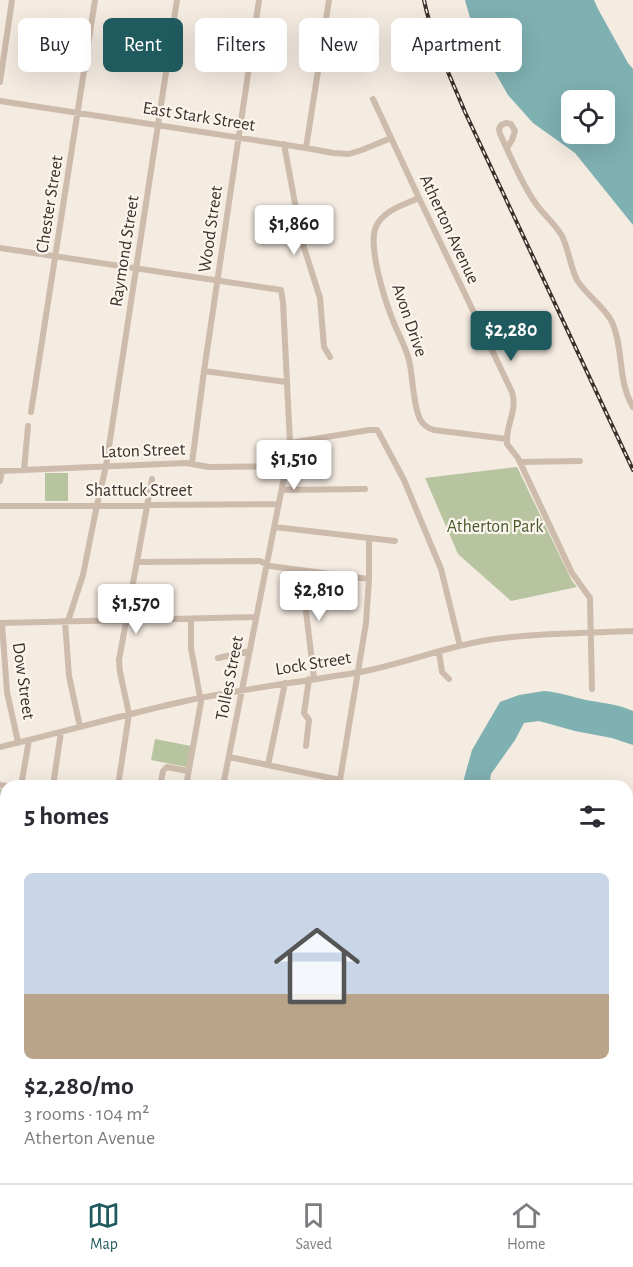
<!DOCTYPE html>
<meta charset="utf-8">
<style>
:root{--surface:#fff;--page:#f2f2f3;--text:#2b2b33;--muted:#7c7c81;--line:#e1e1e2;--accent:#1f5a5e}
body{margin:0;font-family:"Alegreya Sans",sans-serif;background:var(--page);color:var(--text);height:100vh;display:flex;flex-direction:column;font-size:22px;white-space:nowrap}
*{box-sizing:border-box;margin:0}
p{font-size:20px;color:var(--muted)}
.icon{flex:none;width:33px;height:33px;fill:none;stroke:currentColor;stroke-width:2;stroke-linecap:round;stroke-linejoin:round}
.map{position:relative;flex:1;overflow:hidden}
.details{position:absolute;left:0px;top:780px;width:633px;height:404px;display:flex;flex-direction:column;background:var(--surface);border-radius:18px 18px 0 0;box-shadow:0 6px 24px #0002}
.details>*{flex:none}
.hud{position:absolute;left:18px;top:18px;width:597px;height:54px;display:flex;gap:12px}
.controls{position:absolute;left:561px;top:90px;display:grid;gap:12px}
.controls a{display:grid;place-items:center;width:54px;height:54px;border-radius:9px;background:var(--surface);box-shadow:0 6px 24px #0002;font-size:30px}
.price{position:absolute;translate:-50% -51px;padding:0 14px;border-radius:6px;background:#fff;color:#222;font-size:20px;line-height:39px;filter:drop-shadow(0 2px 3px #0008)}
.price::after{content:'';position:absolute;left:50%;top:36px;width:18px;height:14px;margin-left:-9px;background:inherit;clip-path:polygon(0 0,100% 0,50% 100%)}
.price.on{background:var(--accent);color:#fff}
ul{padding:0;list-style:none}
li{display:grid;align-content:center;gap:12px;height:318px;padding:0 24px}
li span{display:grid;place-items:center;height:186px;border-radius:9px;color:#555}
li>.icon{margin-inline-start:auto}
span .icon{width:108px;height:108px;fill:#fffc;stroke-width:1}
li b{font-size:26px}
h2{display:flex;justify-content:space-between;align-items:center;height:72px;padding:0 24px;font-size:26px}
.pill{padding:0 21px;border-radius:9px;background:var(--surface);box-shadow:0 6px 24px #0002;font-size:21px;line-height:54px}
.pill.on{background:var(--accent);color:#fff}
.tab-bar{display:flex;justify-content:space-around;align-items:center;height:84px;border-top:2px solid var(--line);background:var(--surface);font-size:16px;color:var(--muted)}
.tab-bar a{display:grid;justify-items:center;gap:3px}
.tab-bar .on{color:var(--accent)}
.map>svg:first-child{display:block}
.green{fill:#b8c4a0}
.water{fill:#7fb0b2;fill-rule:evenodd}
.lines{fill:none;stroke-linecap:round;stroke-linejoin:round}
.minor{stroke:#cdbbac;stroke-width:6}
.rail-casing{stroke:#3b302b;stroke-width:4}
.rail{stroke:#fbf5ee;stroke-width:1.5;stroke-dasharray:4.5;stroke-linecap:butt}
.labels{text-anchor:middle;stroke-width:4.5;stroke-linejoin:round;paint-order:stroke}
.street-label{font-size:18px;fill:#3b302b;stroke:#fbf5ee}
.park-label{font-size:18px;fill:#4a5a2e;stroke:#fbf5ee}
</style>
<div class="map">
<svg width="633" height="1183" viewBox="0 0 633 1183">
<rect width="100%" height="100%" fill="#f4ebe1"/>
<path class="green" d="M517 467 572 581 577 587 511 601 458 554 425 478Z
M45 473H68V501H45Z
M155 739 191 746 187 767 151 760Z
M0 789 6 790V845H4L1 862Z"/>
<path class="water" d="M465 0H594L598 9 628 63 633 69V225L575 153 533 123 508 95 476 39ZM604 100V134H572V100Z
M544 691C559 692 572 697 586 700 602 703 618 704 633 711V745L612 738 575 731 539 721 524 723 515 740 491 774 489 786H462L472 750 500 702 519 695Z"/>
<g class="lines">
<path class="minor" d="M0 82 12 0
M373 99 419 198 512 392C518 412 505 425 507 444L518 458 572 573 590 598 592 689
M0 101 306 148 333 153 349 154 362 150 391 138
M284 144 302 241 320 298 324 347 330 357
M306 148 329 0
M507 148 512 140 515 131 511 124 506 123 501 125 499 129 500 134C511 157 521 183 536 204 544 215 555 224 562 236 569 250 570 266 577 280 587 296 604 306 612 322 624 348 617 380 633 407
M419 198C403 205 381 211 375 229 369 249 384 298 392 318 397 332 405 345 409 360 413 376 413 406 420 419 423 425 427 428 434 430L507 439
M0 248 281 290 283 302 290 443 288 457 223 786
M204 371 286 382
M31 412 95 0
M290 443 369 430H377L379 433 404 480 441 569 460 646
M520 462 580 461
M192 463 204 371 259 0
M24 470 28 426
M0 471 186 463 209 467 287 466
M0 481 2 471
M282 490 365 489
M0 506 279 504
M275 527 395 541
M137 562 260 561 270 566 369 579
M301 570 314 678
M65 621 69 676 80 727
M68 621 83 575 96 510 106 466 177 0
M0 623 256 617
M2 623 7 692 18 742
M439 652 442 672 449 679
M218 658 250 651
M306 746 309 720 304 713 309 679
M0 747C63 732 126 714 190 700 246 688 303 682 360 672 403 664 444 647 488 640 536 633 585 633 633 631
M229 757 340 780
M268 765 285 683
M0 785 6 786
M21 786 29 740
M53 786 61 732
M118 786 129 714 120 672 119 660 152 479
M160 786 163 771 167 767 188 771
M186 786 201 702 191 648V619
M339 786 366 623 369 579V538
M0 888 6 889
M627 989 633 990
M627 1048 633 1047
M627 1094 629 1129
M0 1125H6
M43 1178V1183
M138 1178 139 1183
M195 1178 197 1183
M237 1178 238 1183
M276 1178 277 1183
M112 1183 128 1178
M327 1183 328 1178
M407 1183V1178
M489 1183V1178
M518 1183V1178"/>
<defs>
<path id="rail" d="M424 0C432 39 450 76 465 112L633 470
M0 908 6 909
M627 1144 633 1146"/>
</defs>
<use href="#rail" class="rail-casing"/>
<use href="#rail" class="rail"/>
</g>
<g class="labels">
<g class="street-label">
<text transform="translate(199 116) rotate(9)" y="6">East Stark Street</text>
<text transform="translate(49 204) rotate(-81)" y="6">Chester Street</text>
<text transform="translate(210 229) rotate(-82)" y="6">Wood Street</text>
<text transform="translate(450 229) rotate(65)" y="6">Atherton Avenue</text>
<text transform="translate(124 251) rotate(-81)" y="6">Raymond Street</text>
<text transform="translate(410 320) rotate(71)" y="6">Avon Drive</text>
<text transform="translate(143 450) rotate(-2)" y="6">Laton Street</text>
<text x="139" y="496">Shattuck Street</text>
<text transform="translate(313 663) rotate(-9)" y="6">Lock Street</text>
<text transform="translate(229 678) rotate(-79)" y="6">Tolles Street</text>
<text transform="translate(24 681) rotate(82)" y="6">Dow Street</text>
</g>
<g class="park-label">
<text x="495" y="532">Atherton Park</text>
</g>
</g>
</svg>
<div class="controls">
<a><svg class="icon" aria-label="locate" viewBox="0 0 24 24"><circle cx="12" cy="12" r="6"/><path d="M12 2v4M12 18v4M2 12h4M18 12h4"/></svg></a>
</div>
<b class="price" style="left:294px;top:256px">$1,860</b>
<b class="price on" style="left:511px;top:362px">$2,280</b>
<b class="price" style="left:294px;top:491px">$1,510</b>
<b class="price" style="left:319px;top:622px">$2,810</b>
<b class="price" style="left:136px;top:635px">$1,570</b>
<div class="hud">
<a class="pill">Buy</a>
<a class="pill on">Rent</a>
<a class="pill">Filters</a>
<a class="pill">New</a>
<a class="pill">Apartment</a>
</div>
<section class="details">
<h2>5 homes<svg class="icon" aria-label="filters" viewBox="0 0 24 24"><path d="M4 7h16M4 17h16"/><circle cx="9" cy="7" r="2"/><circle cx="15" cy="17" r="2"/></svg></h2>
<ul>
<li><span style="background:linear-gradient(#c9d6e8 65%,#b9a48a 0)"><svg class="icon" aria-label="home" viewBox="0 0 24 24"><path d="M3 11l9-7 9 7M6 9v11h12V9"/></svg></span><div><b>$2,280/mo</b><p>3 rooms · 104 m²</p><p>Atherton Avenue</p></div></li>
</ul>
</section>
</div>
<nav class="tab-bar">
<a class="on"><svg class="icon" aria-label="map" viewBox="0 0 24 24"><path d="M3 6l6-2 6 2 6-2v14l-6 2-6-2-6 2zM9 4v14M15 6v14"/></svg>Map</a>
<a><svg class="icon" aria-label="saved" viewBox="0 0 24 24"><path d="M7 4h10v16l-5-4-5 4z"/></svg>Saved</a>
<a><svg class="icon" aria-label="home" viewBox="0 0 24 24"><path d="M3 11l9-7 9 7M6 9v11h12V9"/></svg>Home</a>
</nav>
